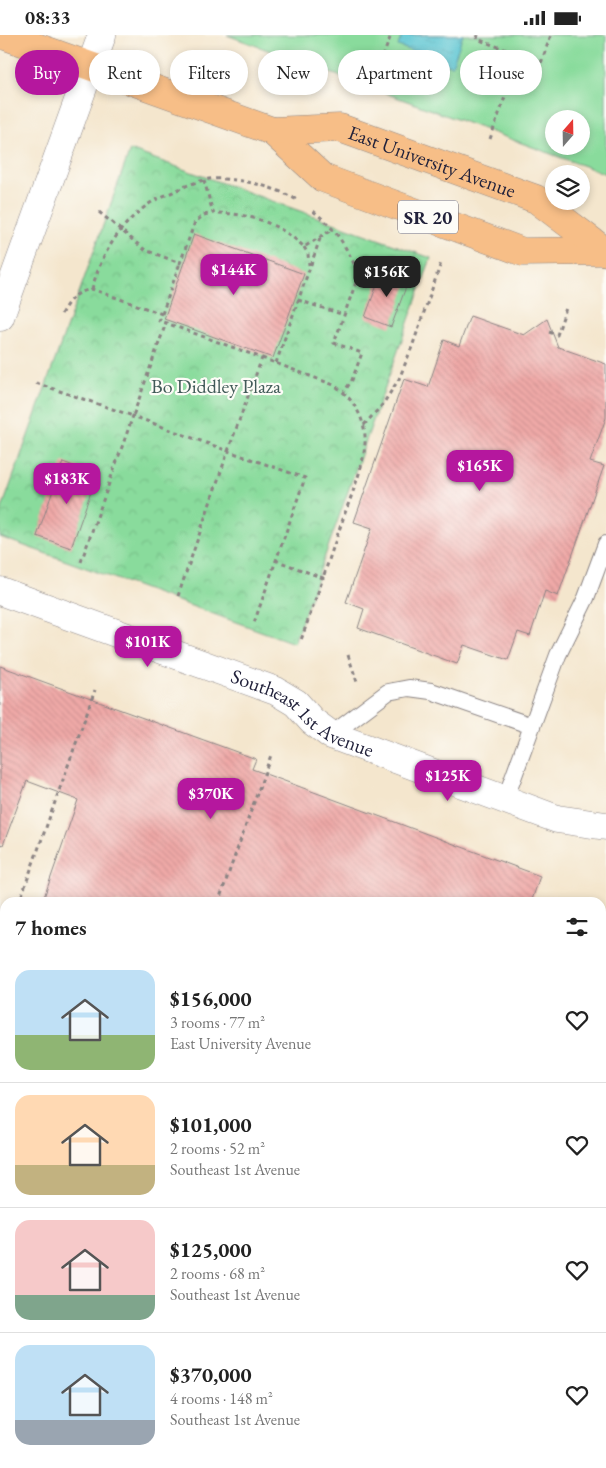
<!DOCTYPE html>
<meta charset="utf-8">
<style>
:root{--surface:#fff;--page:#f6f6f6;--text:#222;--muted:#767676;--line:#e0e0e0;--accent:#b5179e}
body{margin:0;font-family:"EB Garamond",serif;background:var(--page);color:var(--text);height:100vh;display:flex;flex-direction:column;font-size:19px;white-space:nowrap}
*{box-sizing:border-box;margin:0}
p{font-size:16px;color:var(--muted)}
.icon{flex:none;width:28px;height:28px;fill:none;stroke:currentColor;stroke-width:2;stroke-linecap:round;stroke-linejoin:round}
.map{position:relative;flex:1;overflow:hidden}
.sheet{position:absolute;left:0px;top:862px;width:606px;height:571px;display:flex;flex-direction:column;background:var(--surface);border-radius:15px 15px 0 0;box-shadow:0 2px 8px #0003}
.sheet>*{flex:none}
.guide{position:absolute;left:15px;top:15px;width:576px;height:45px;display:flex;gap:10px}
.needle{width:32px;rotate:20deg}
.tools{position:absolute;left:545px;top:75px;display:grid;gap:10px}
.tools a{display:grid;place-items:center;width:45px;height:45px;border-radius:50%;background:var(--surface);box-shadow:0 2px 8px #0003;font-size:25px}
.price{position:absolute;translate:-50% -42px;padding:0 11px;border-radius:10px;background:var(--accent);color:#fff;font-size:16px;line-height:32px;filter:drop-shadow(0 1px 2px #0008)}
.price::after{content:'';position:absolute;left:50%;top:30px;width:15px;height:11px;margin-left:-8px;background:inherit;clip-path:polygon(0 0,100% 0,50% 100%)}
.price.selected{background:#222;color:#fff}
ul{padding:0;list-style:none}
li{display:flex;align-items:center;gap:15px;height:125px;padding:0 15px}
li+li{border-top:1px solid var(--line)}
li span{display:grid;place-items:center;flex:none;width:140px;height:100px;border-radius:15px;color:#555}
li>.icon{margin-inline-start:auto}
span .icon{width:60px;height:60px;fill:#fffc;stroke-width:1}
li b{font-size:21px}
h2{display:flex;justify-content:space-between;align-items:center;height:60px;padding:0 15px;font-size:21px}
.chip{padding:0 18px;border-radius:22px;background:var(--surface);box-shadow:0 2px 8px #0003;font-size:18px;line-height:45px}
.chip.selected{background:var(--accent);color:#fff}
.status{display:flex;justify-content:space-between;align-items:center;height:35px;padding:0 25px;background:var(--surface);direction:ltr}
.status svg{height:14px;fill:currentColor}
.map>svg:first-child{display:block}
.green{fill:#89db9c;stroke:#567e6c;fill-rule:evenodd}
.park{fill:url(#park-crowns);stroke:#567e6c}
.water{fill:url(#water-ripples);stroke:#3d7386}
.building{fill:url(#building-back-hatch)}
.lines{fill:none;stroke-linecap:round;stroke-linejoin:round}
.service-casing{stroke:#8b8484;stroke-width:18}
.minor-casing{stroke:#8b8484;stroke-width:29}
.tertiary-casing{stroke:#8b8484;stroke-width:29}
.primary-casing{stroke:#8b8484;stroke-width:29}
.path{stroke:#8b8484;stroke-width:3;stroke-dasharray:4 4;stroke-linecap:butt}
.service{stroke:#fff;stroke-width:16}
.minor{stroke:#fff;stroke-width:28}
.tertiary{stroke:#fff;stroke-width:28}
.primary{stroke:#f7be87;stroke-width:28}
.labels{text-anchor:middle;stroke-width:4.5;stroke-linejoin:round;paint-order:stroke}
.shield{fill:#fdfcf7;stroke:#646373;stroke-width:1}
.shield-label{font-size:19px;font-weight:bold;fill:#22223b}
.street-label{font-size:20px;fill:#22223b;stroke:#fdfcf7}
.park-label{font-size:20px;fill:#415a58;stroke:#fdfcf7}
</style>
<div class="status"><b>08:33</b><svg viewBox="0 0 49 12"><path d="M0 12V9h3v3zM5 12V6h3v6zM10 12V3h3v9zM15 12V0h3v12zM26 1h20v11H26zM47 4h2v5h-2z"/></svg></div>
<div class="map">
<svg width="606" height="1433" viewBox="0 0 606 1433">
<defs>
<pattern id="park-crowns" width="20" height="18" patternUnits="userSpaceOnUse" patternTransform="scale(1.25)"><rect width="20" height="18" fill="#89db9c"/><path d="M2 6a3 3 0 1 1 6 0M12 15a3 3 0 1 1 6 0" fill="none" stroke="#76bc87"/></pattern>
<pattern id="water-ripples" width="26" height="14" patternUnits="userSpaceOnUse" patternTransform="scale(1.25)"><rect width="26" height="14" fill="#58c4d1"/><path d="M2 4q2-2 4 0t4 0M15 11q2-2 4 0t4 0" fill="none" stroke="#4ca8b4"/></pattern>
<pattern id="building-back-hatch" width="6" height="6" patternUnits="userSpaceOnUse" patternTransform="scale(1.25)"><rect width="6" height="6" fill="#efa9a7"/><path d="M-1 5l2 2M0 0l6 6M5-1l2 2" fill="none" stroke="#cd9191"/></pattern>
</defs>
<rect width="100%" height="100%" fill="#fdfcf7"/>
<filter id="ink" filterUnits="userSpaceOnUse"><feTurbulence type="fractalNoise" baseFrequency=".02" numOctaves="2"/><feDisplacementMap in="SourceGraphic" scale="10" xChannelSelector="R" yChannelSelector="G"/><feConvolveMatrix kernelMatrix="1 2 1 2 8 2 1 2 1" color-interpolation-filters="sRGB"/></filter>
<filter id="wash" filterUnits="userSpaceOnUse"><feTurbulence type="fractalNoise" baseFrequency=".0096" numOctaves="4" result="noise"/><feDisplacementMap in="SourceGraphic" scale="20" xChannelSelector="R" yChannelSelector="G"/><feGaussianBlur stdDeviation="1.12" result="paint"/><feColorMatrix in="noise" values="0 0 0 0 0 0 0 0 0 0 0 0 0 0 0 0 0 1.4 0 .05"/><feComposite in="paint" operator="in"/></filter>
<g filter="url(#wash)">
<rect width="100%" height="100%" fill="#f4e6cd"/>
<path class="green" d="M227 0H606V139ZM554 84H581V111H554Z"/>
<path class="park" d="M130 115 431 223 294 608 0 502V479Z"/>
<path class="water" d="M402 0H463L452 31 398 11Z"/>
<g id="blocks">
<path class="building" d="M194 199 304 239 273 323 164 284Z
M383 234 409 244 391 292 365 282Z
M470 281 524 300 547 284 558 312 606 329V383L590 427 604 431 558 561 545 556 530 601 518 597 508 625 464 610 457 629 358 593 364 574 346 567 372 493 354 487 404 344 428 352 444 305 459 311Z
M63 427 97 440 71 513 37 501Z
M0 631 256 724 252 734 540 841 531 868H42L78 765 27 746 3 810 0 809Z"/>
</g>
</g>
<g filter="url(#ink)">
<use href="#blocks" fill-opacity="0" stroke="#8b8484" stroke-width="1"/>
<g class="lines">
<defs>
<path id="service" d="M331 700 388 657 409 653 431 656 532 691
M505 765 558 620 586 563 606 509
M601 997 606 999
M300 1429 313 1433"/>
<g id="minor">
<path d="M0 282 102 0"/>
<path id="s1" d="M0 556 276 656 296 668 312 686 331 700 557 784 606 791"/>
<path d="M0 1408 5 1410"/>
<path d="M55 1429 68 1433"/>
</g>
<path id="tertiary" d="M601 937 606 923
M0 1012 5 1013
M0 1053 5 1055
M601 1217 606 1219
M601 1259 606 1260
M425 1433 426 1429"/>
<g id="primary">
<path d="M3 0 272 96 323 143 523 217 603 216"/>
<path id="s2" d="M272 96 340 93 536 164 606 217"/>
</g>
</defs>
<use href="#service" class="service-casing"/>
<use href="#minor" class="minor-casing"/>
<use href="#tertiary" class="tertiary-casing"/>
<use href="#primary" class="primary-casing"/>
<path class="path" d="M478 0 477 4 520 20
M369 59 391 0
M490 104 520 20 541 28 551 0
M204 145 213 178C248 178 278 187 304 212L333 194
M313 176C337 194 346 212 359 239L334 308 362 318 352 345 344 357
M99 177 145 215 180 228 195 187 204 180 213 178
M304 212 308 219 309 230
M92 254C101 219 121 187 152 167 158 163 166 160 173 157 183 152 197 146 209 144 236 142 274 151 297 165
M298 265 344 280
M162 279 180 228
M549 297 557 300 566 273
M262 323 334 350C348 360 358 372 363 389 371 415 354 453 345 478 338 499 330 521 323 543
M276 328 321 201
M36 348 133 381 166 288 159 286 162 279 92 254C74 258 70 264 61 279
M364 390 383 369 399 344 412 312 441 228
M275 525 323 543 301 605
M81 527 133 381 228 416 262 323 166 288
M178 561 228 416 305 443 254 588
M348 620 357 647
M19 868 95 655
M218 868 271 720
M0 921 5 907"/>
<use href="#service" class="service"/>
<use href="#minor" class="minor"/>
<use href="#tertiary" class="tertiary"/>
<use href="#primary" class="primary"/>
</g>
</g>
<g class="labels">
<rect class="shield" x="398" y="165.5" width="60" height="33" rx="4"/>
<g class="shield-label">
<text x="428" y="189">SR 20</text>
</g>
<g class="street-label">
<text dy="7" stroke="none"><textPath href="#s2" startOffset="166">East University Avenue</textPath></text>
<text dy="7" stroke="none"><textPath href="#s1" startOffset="328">Southeast 1st Avenue</textPath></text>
</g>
<g class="park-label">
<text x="216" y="358">Bo Diddley Plaza</text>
</g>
</g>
</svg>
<div class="tools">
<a><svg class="needle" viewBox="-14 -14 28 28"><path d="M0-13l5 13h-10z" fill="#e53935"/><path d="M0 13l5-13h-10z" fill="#767676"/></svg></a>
<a><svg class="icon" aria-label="layers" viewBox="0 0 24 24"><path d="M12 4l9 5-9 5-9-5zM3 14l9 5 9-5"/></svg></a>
</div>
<b class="price" style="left:234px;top:261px">$144K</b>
<b class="price selected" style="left:387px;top:263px">$156K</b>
<b class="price" style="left:480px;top:457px">$165K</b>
<b class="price" style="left:67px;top:470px">$183K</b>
<b class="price" style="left:148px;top:633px">$101K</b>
<b class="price" style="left:448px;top:767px">$125K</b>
<b class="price" style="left:211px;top:785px">$370K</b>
<div class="guide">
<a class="chip selected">Buy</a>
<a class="chip">Rent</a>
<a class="chip">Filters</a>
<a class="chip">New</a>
<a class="chip">Apartment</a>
<a class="chip">House</a>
</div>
<section class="sheet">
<h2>7 homes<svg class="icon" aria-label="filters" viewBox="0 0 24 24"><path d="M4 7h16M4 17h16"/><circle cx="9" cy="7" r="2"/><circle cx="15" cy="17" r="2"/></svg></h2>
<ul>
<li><span style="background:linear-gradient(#bfe0f5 65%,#8fb573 0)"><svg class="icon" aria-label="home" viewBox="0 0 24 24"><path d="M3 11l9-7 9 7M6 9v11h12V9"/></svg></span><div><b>$156,000</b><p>3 rooms · 77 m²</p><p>East University Avenue</p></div><svg class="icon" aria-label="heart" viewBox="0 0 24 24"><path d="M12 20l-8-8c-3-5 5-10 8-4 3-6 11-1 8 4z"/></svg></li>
<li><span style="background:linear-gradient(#ffd9b3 70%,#c2b280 0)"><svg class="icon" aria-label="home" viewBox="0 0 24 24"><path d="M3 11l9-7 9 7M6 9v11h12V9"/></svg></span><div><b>$101,000</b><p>2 rooms · 52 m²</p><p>Southeast 1st Avenue</p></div><svg class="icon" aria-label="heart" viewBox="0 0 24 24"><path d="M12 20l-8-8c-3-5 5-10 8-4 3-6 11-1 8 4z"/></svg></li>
<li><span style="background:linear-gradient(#f6c9c9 75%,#7fa58c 0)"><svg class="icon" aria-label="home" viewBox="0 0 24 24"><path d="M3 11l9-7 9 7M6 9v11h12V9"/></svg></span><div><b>$125,000</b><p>2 rooms · 68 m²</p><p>Southeast 1st Avenue</p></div><svg class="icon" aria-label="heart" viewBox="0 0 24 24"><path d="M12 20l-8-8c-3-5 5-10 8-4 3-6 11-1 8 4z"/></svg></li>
<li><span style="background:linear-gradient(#bfe0f5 75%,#9aa5b1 0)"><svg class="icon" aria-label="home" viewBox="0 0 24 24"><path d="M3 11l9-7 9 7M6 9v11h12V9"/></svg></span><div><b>$370,000</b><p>4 rooms · 148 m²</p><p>Southeast 1st Avenue</p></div><svg class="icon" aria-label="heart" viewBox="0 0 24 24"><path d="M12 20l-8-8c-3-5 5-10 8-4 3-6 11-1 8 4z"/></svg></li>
</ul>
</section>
</div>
